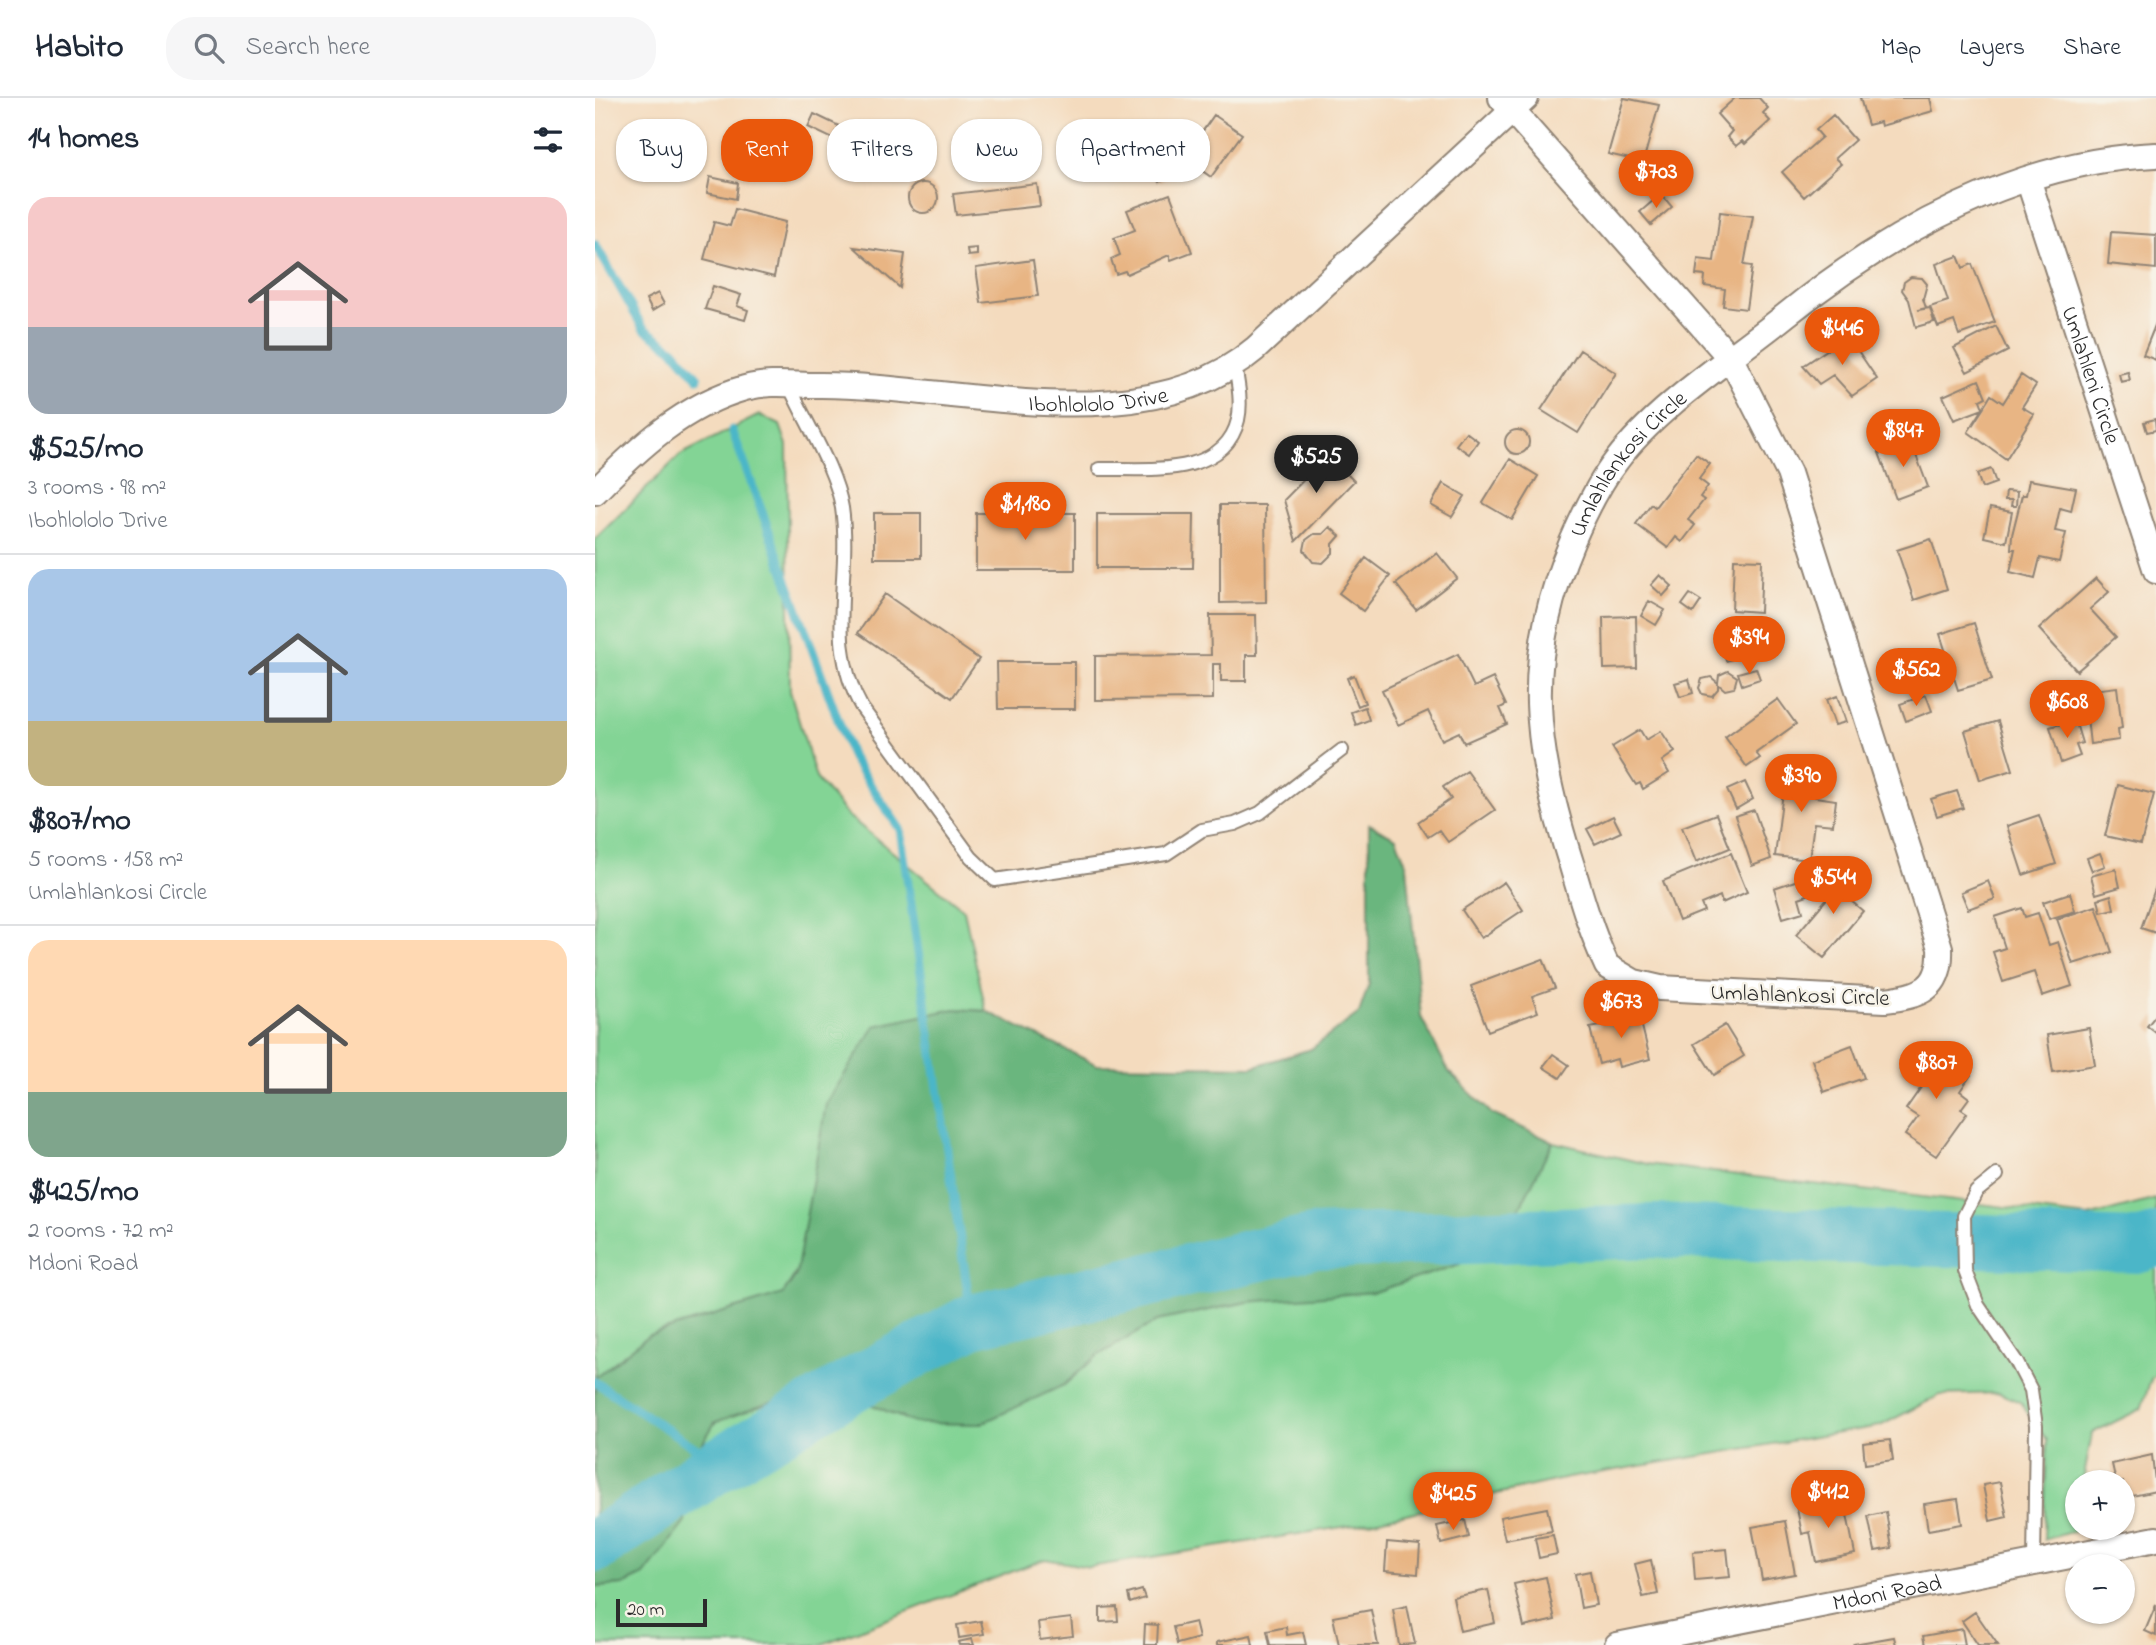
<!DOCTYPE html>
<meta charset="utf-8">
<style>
:root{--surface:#fff;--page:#f6f6f7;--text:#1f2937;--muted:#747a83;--line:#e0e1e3;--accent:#ea580c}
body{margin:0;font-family:"Indie Flower",sans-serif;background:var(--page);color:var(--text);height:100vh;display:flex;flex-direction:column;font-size:26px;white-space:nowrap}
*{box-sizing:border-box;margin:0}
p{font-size:23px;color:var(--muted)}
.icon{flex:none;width:38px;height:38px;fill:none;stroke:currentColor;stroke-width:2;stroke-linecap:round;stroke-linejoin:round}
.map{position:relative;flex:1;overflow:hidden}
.sheet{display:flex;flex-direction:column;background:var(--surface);width:595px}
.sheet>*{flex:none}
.banner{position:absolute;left:21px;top:21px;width:665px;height:63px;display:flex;gap:14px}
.fabs{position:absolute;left:1470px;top:1372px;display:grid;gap:14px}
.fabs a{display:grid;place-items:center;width:70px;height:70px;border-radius:50%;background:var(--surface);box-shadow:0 2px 5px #0004;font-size:35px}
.scale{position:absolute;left:21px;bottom:18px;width:91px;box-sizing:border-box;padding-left:7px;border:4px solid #2b2b2b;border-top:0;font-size:19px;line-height:24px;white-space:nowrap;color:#2b2b2b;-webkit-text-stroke:5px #f7f3e8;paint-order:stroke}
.price{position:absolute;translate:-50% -60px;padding:0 16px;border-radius:24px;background:var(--accent);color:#fff;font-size:23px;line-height:46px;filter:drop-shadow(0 2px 4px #0008)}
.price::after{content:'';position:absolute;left:50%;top:42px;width:21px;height:16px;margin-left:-10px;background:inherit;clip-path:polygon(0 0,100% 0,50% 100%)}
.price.selected{background:#222;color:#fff}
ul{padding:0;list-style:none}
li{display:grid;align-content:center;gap:14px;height:371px;padding:0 28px}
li+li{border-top:2px solid var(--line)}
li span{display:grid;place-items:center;height:217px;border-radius:21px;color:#555}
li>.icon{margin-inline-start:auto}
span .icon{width:126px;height:126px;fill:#fffc;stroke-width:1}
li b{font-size:30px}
h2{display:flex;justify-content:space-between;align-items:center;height:84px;padding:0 28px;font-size:30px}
.pill{padding:0 24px;border-radius:28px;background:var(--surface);box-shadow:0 2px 5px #0004;font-size:24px;line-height:63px}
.pill.selected{background:var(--accent);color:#fff}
header{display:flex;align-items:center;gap:42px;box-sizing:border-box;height:98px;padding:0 35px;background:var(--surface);border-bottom:2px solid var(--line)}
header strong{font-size:33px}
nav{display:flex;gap:38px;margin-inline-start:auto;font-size:24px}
.search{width:490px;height:63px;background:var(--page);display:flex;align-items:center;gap:18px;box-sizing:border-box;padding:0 24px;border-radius:28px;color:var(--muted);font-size:26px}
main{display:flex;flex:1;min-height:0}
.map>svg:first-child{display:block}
.green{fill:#83d495;stroke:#578060;stroke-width:2}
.forest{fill:#6ab67e;stroke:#4a7054;stroke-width:2}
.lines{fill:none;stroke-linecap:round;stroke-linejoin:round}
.stream{stroke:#4bb6c8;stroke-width:9}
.river{stroke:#4bb6c8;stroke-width:54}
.building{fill:#e8b584}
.service-casing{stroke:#908374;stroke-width:16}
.minor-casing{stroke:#908374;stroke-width:28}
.service{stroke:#fff;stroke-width:12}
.minor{stroke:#fff;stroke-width:24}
.labels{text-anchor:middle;stroke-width:5;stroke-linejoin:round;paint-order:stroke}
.street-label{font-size:23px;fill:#2b2b2b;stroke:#f7f3e8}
</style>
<header>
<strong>Habito</strong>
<div class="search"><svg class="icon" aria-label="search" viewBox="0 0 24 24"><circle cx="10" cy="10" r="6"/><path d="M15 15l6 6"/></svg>Search here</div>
<nav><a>Map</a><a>Layers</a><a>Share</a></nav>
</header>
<main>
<section class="sheet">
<h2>14 homes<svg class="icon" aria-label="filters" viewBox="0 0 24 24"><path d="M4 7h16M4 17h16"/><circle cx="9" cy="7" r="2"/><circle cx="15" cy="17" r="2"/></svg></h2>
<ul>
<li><span style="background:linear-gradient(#f6c9c9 60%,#9aa5b1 0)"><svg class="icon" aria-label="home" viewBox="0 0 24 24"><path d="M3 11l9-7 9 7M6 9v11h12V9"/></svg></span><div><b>$525/mo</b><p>3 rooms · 98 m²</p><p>Ibohlololo Drive</p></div></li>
<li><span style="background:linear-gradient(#a9c7e8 70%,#c2b280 0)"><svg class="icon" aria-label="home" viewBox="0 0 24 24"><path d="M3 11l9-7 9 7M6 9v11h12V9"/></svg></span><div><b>$807/mo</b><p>5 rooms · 158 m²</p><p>Umlahlankosi Circle</p></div></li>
<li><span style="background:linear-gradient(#ffd9b3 70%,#7fa58c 0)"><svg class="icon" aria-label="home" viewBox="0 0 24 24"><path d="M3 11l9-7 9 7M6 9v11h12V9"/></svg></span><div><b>$425/mo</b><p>2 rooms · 72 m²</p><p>Mdoni Road</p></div></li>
</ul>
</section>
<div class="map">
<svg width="1561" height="1547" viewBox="0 0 1561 1547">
<rect width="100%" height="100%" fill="#f7f3e8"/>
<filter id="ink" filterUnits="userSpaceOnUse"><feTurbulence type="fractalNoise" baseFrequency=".0143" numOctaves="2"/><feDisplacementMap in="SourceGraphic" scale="14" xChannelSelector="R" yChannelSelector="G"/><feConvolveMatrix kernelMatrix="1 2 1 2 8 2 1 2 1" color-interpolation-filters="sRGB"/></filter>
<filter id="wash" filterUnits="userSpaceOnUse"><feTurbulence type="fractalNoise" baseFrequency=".00686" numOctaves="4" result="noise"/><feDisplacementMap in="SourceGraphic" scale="28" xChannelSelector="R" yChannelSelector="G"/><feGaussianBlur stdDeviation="1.57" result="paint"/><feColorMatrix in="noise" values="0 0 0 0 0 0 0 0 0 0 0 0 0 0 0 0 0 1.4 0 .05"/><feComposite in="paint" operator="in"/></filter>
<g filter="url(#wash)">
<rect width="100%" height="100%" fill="#f4dbbe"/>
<path class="green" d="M164 317 185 327 192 347 195 593 221 680 252 717 369 812 391 913 359 911 188 1196 54 1237 0 1280V441L85 357Z
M958 1044 1052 1066 1493 1119 1561 1101V1278L1557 1279 1546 1311 1497 1335 1488 1384H1482L1479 1433 1449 1442 1452 1342 1425 1304 1404 1295 1345 1297 1285 1328 973 1380 766 1426 494 1469 450 1461 225 1547H0V1489L28 1487 49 1477 90 1424 92 1372 120 1324 229 1286 319 1325 469 1287 502 1258 562 1223 652 1204 925 1109Z"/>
<path class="forest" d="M774 726 801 740 812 768 826 919 854 974 897 1016 958 1044 925 1109 865 1166 779 1194 652 1204 562 1223 502 1258 469 1287 385 1326 319 1325 229 1286 120 1324 92 1372 90 1424 49 1477 28 1487 0 1489V1280L54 1237 188 1196 201 1177 231 1006 280 928 359 911 391 913 502 967 657 969 716 951 764 915 774 886Z"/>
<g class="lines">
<path class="stream" d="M0 146 48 230 79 252 103 280
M137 332 257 660 305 731 377 1223
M0 1284 125 1366"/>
<path class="river" d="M0 1448 125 1366 261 1285 377 1223 717 1144 1059 1133 1545 1148 1561 1142"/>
</g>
<g id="blocks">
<path class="building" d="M1029 0 1064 7 1048 64 1013 56Z
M1140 0H1164L1173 10 1168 15 1175 23 1150 46 1147 43 1141 48 1132 39 1137 33 1122 16Z
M1265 0H1335L1338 13 1286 28 1285 24 1273 27Z
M219 16 244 28 238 41 213 29Z
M619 17 647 36 616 79 589 60Z
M1238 17 1260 42 1240 60 1246 66 1209 99 1187 74 1227 39 1221 32Z
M566 66 574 76 565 84 556 74Z
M115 79 143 85 141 101 112 95Z
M313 100a15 15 0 1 1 30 0a15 15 0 1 1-30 0Z
M442 86 445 108 361 117 358 96Z
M575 96 597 154 576 162 574 157 532 176 530 173 521 176 516 161 525 157 519 140 540 132 532 112Z
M1066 96 1077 109 1056 127 1045 114Z
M140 111 190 124 179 179 109 161 119 124 135 128Z
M1125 114 1158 118 1149 167 1157 168 1151 211 1128 208 1130 191 1109 188 1110 178 1101 177 1103 161 1119 163Z
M1516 134 1561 137V171L1513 166Z
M259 149 310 156 305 190Z
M382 150V157L373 158 372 151Z
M1363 158 1368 170 1377 166 1400 224 1364 237 1359 223 1343 229 1335 209 1353 203 1341 166Z
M438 162 443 198 386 205 381 170Z
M1316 179 1327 180 1332 186 1328 201 1331 210 1323 212 1335 210 1339 224 1321 229 1314 202 1307 192 1309 184Z
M118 188 146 197 142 208 153 212 150 222 110 211Z
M63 195 69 206 57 213 51 201Z
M1561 225V262L1548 257Z
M1401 228 1413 253 1372 274 1359 250Z
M1253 238 1282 281 1257 298 1238 277 1224 286 1208 268Z
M985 252 1021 275 983 335 946 312Z
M1533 274 1535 282 1526 284 1524 276Z
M1426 277 1441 287 1427 309 1439 316 1411 361 1373 334 1388 311 1359 322 1348 298 1384 282 1391 299 1385 302 1388 310 1396 297 1408 305Z
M1560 321 1561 332 1552 334 1549 324Z
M910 344a12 12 0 1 1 24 0a12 12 0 1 1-24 0Z
M871 334 883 343 874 356 861 347Z
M1315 341 1333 389 1301 401 1283 352Z
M1101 356 1115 366 1104 381 1113 388 1105 399 1109 402 1093 422 1100 427 1087 444 1081 439 1073 450 1041 426 1056 406 1060 409Z
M733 357 759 383 701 443 689 402Z
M915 361 943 378 917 422 888 405Z
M1396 371 1401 385 1387 390 1382 376Z
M1434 382 1481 390 1476 413 1465 410 1460 433 1471 435 1464 464 1445 460 1440 480 1415 474 1420 451H1416L1417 437 1427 397H1431Z
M848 385 870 398 857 419 836 407Z
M1411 393 1422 394 1421 408H1416L1417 402H1410Z
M625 407H670L671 504 625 505Z
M1395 410 1417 414 1411 444 1389 439Z
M279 415H326V460H279Z
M381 415H480V472H381Z
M502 416H599L598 470H502Z
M735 429 745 438 738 446V455L728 465 718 464 709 452 711 442 719 436H728Z
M1336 441 1352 491 1319 502 1302 452Z
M842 455 862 480 821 512 801 486Z
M771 460 795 478 768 513 744 495Z
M1139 461 1167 462 1165 514 1137 512Z
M1065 477 1077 488 1068 498 1056 487Z
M1501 480 1514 494 1495 511 1521 539 1482 573 1444 531Z
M290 496 384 561 357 600 263 535Z
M1095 496 1106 503 1098 515 1087 507Z
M1054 503 1070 512 1061 527 1046 518Z
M615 517H661L662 557H651V583H626V566H618V601L500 602V558L616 557Z
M1041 518 1042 570 1009 571 1008 519Z
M1379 525 1397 582 1363 592 1345 536Z
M1173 534 1178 549 1131 563 1127 547Z
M863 556 879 589 898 580 911 607 905 610 912 626 869 645 864 634 847 642 833 613 803 627 787 592Z
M402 564H480V611H403Z
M1161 570 1165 581 1147 587 1143 575Z
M1133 573 1142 579 1139 590 1130 592 1123 586V591L1117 598 1107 596 1104 590 1107 581 1116 579 1123 585 1124 577Z
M759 577 770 605 763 608 752 580Z
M1094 581 1098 595 1085 599 1080 585Z
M1471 584 1475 599 1468 601 1472 618 1453 623 1444 591Z
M1522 589 1527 630 1523 631 1524 642 1495 646 1489 593Z
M1331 597 1337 613 1311 623 1305 606Z
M1242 598 1251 624 1240 627 1231 602Z
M1183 601 1201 626 1161 655 1165 660 1152 669 1130 639Z
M770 609 774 622 761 627 756 614Z
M1480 622 1487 645 1481 647 1485 658 1466 665 1455 629Z
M1403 623 1418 672 1385 682 1370 633Z
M1045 632 1051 642 1066 633 1080 654 1067 663 1074 675 1048 691 1045 685 1041 687 1017 649Z
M1191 670 1223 674 1220 699 1241 702 1238 727 1219 725 1214 762 1180 758Z
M872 673 900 712 853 744 844 732 833 739 823 724 856 701 848 689Z
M1150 684 1158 701 1141 711 1132 692Z
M1523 687 1559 696 1546 746 1510 738Z
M1362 693 1368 710 1342 718 1336 701Z
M1159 712 1176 761 1157 768 1140 718Z
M1121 716 1135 750 1101 764 1087 729Z
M1444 717 1461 766 1428 777 1412 728Z
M1018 718 1026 734 1000 746 992 731Z
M1136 755 1152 794 1127 805 1125 798 1106 806 1109 813 1084 823 1068 783Z
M1505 755 1510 768 1497 773 1492 760Z
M1257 771 1271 782 1255 802 1268 813 1229 860 1201 837Z
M1521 771 1525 789 1501 796 1496 778Z
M1221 776 1227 792 1204 800 1208 814 1188 820 1179 790Z
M1393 783 1400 801 1373 811 1366 794Z
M909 784 928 812 886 840 867 812Z
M1561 788V835L1546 830Z
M1475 795 1480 813 1454 821 1448 804Z
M1516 797 1519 811 1506 814 1503 801Z
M1501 808 1517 854 1478 866 1462 821Z
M1427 810 1430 819 1443 815 1454 847 1463 844 1477 888 1447 898 1439 874 1408 884 1398 854 1410 850 1400 819Z
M948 861 960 890 937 898 943 914 893 933 876 888Z
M1043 912 1055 961 1024 969 1022 961 1004 966 995 930 1006 928 1005 921Z
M1561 917V935L1552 928Z
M1130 927 1149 958 1119 977 1099 946Z
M1494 930 1500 967 1458 974 1452 937Z
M1257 947 1269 980 1229 994 1217 962Z
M1319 952 1341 968 1348 958 1376 977 1365 993 1374 1000 1366 1011 1372 1015 1341 1058 1310 1037 1323 1019 1311 1011 1327 988 1305 972Z
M958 956 974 967 965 980 948 969Z
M1295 1342 1298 1362 1270 1366 1268 1345Z
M1557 1357 1561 1393 1528 1400V1384H1521L1517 1366Z
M1405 1384 1412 1419 1395 1423 1388 1387Z
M1363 1401 1367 1426 1333 1432 1329 1406Z
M1249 1402 1260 1456 1221 1464 1215 1434 1207 1436 1202 1411Z
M952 1410 957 1433 910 1442 905 1419Z
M1291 1414 1297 1450 1280 1453 1273 1418Z
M870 1422 874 1439 846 1446 842 1428Z
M1190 1423 1200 1476 1167 1482 1157 1429Z
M958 1437 962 1456 944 1460 940 1440Z
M792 1444 825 1447 823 1476 790 1473Z
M1132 1451 1135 1479 1100 1482 1098 1454Z
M1056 1462 1063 1496 1048 1499 1040 1466Z
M995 1473 1001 1507 986 1510 980 1476Z
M951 1479 960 1522 929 1529 919 1486Z
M547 1492 550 1500 535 1505 533 1496Z
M893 1492 900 1525 865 1533 858 1499Z
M1561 1507V1538L1550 1533Z
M812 1508 820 1546 804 1547 798 1511Z
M522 1509 523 1523 505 1524V1510Z
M776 1512 783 1547H744L738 1519Z
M1380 1514 1403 1547H1383L1367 1523Z
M476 1520 478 1538 445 1542 443 1524Z
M386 1523 389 1536 364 1540 362 1527Z
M600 1524 604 1540 582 1546 578 1529Z
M550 1526 563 1527 562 1547H549Z
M691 1529 692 1537 708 1534 711 1547H675L672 1533Z
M1367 1531 1370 1547H1330L1328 1538Z
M656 1537 658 1547H622V1544Z
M1299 1539 1301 1547H1260L1259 1546Z
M377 1541 379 1547H364L363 1544Z"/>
</g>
</g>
<g filter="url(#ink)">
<use href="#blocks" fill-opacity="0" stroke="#908374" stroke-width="2"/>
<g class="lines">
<defs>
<path id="service" d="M194 287C210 324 241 371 247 410 257 479 229 544 267 610L376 759 400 782 571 756 607 732 640 726 665 715 747 652
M504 371C549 370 629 381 643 322 647 305 643 285 640 268
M1402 1077 1381 1094 1369 1118 1370 1173 1383 1207 1421 1263 1436 1292 1441 1328 1439 1464"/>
<g id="minor">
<path id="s1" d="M906 0 1136 261 1194 375 1345 850C1347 891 1325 898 1290 902L1065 890 1039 884 1012 868C997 836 987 802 977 768 939 649 927 562 977 444 989 416 1003 386 1022 362 1062 308 1138 260 1191 217 1294 134 1425 62 1561 57"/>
<path id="s2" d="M1433 81 1561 473"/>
<path id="s3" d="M0 394C43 350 89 307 150 290 175 283 198 287 223 287 360 286 546 348 660 251L931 0"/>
<path id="s4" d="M1022 1547 1561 1441"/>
</g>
</defs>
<use href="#service" class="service-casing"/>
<use href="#minor" class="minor-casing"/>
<use href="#service" class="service"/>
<use href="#minor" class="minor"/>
</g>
</g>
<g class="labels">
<g class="street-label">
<text dy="8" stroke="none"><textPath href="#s2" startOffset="206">Umlahleni Circle</textPath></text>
<text dy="8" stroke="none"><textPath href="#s3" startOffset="539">Ibohlololo Drive</textPath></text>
<text dy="8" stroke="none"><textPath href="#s1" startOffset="1881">Umlahlankosi Circle</textPath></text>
<text transform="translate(1205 896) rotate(2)" y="8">Umlahlankosi Circle</text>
<text dy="8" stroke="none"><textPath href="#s4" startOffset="275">Mdoni Road</textPath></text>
</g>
</g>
</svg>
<div class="fabs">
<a>+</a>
<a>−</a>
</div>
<div class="scale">20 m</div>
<b class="price" style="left:1061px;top:112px">$703</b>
<b class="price" style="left:1247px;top:269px">$446</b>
<b class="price" style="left:1308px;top:371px">$847</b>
<b class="price selected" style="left:721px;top:397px">$525</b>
<b class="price" style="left:430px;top:444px">$1,180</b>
<b class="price" style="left:1154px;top:578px">$394</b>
<b class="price" style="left:1321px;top:610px">$562</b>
<b class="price" style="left:1472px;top:642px">$608</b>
<b class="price" style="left:1206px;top:716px">$390</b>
<b class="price" style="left:1238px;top:818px">$544</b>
<b class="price" style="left:1026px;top:942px">$673</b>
<b class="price" style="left:1341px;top:1003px">$807</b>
<b class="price" style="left:1233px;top:1432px">$412</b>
<b class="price" style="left:858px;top:1434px">$425</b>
<div class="banner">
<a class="pill">Buy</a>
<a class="pill selected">Rent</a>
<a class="pill">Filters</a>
<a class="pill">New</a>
<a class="pill">Apartment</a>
</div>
</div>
</main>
